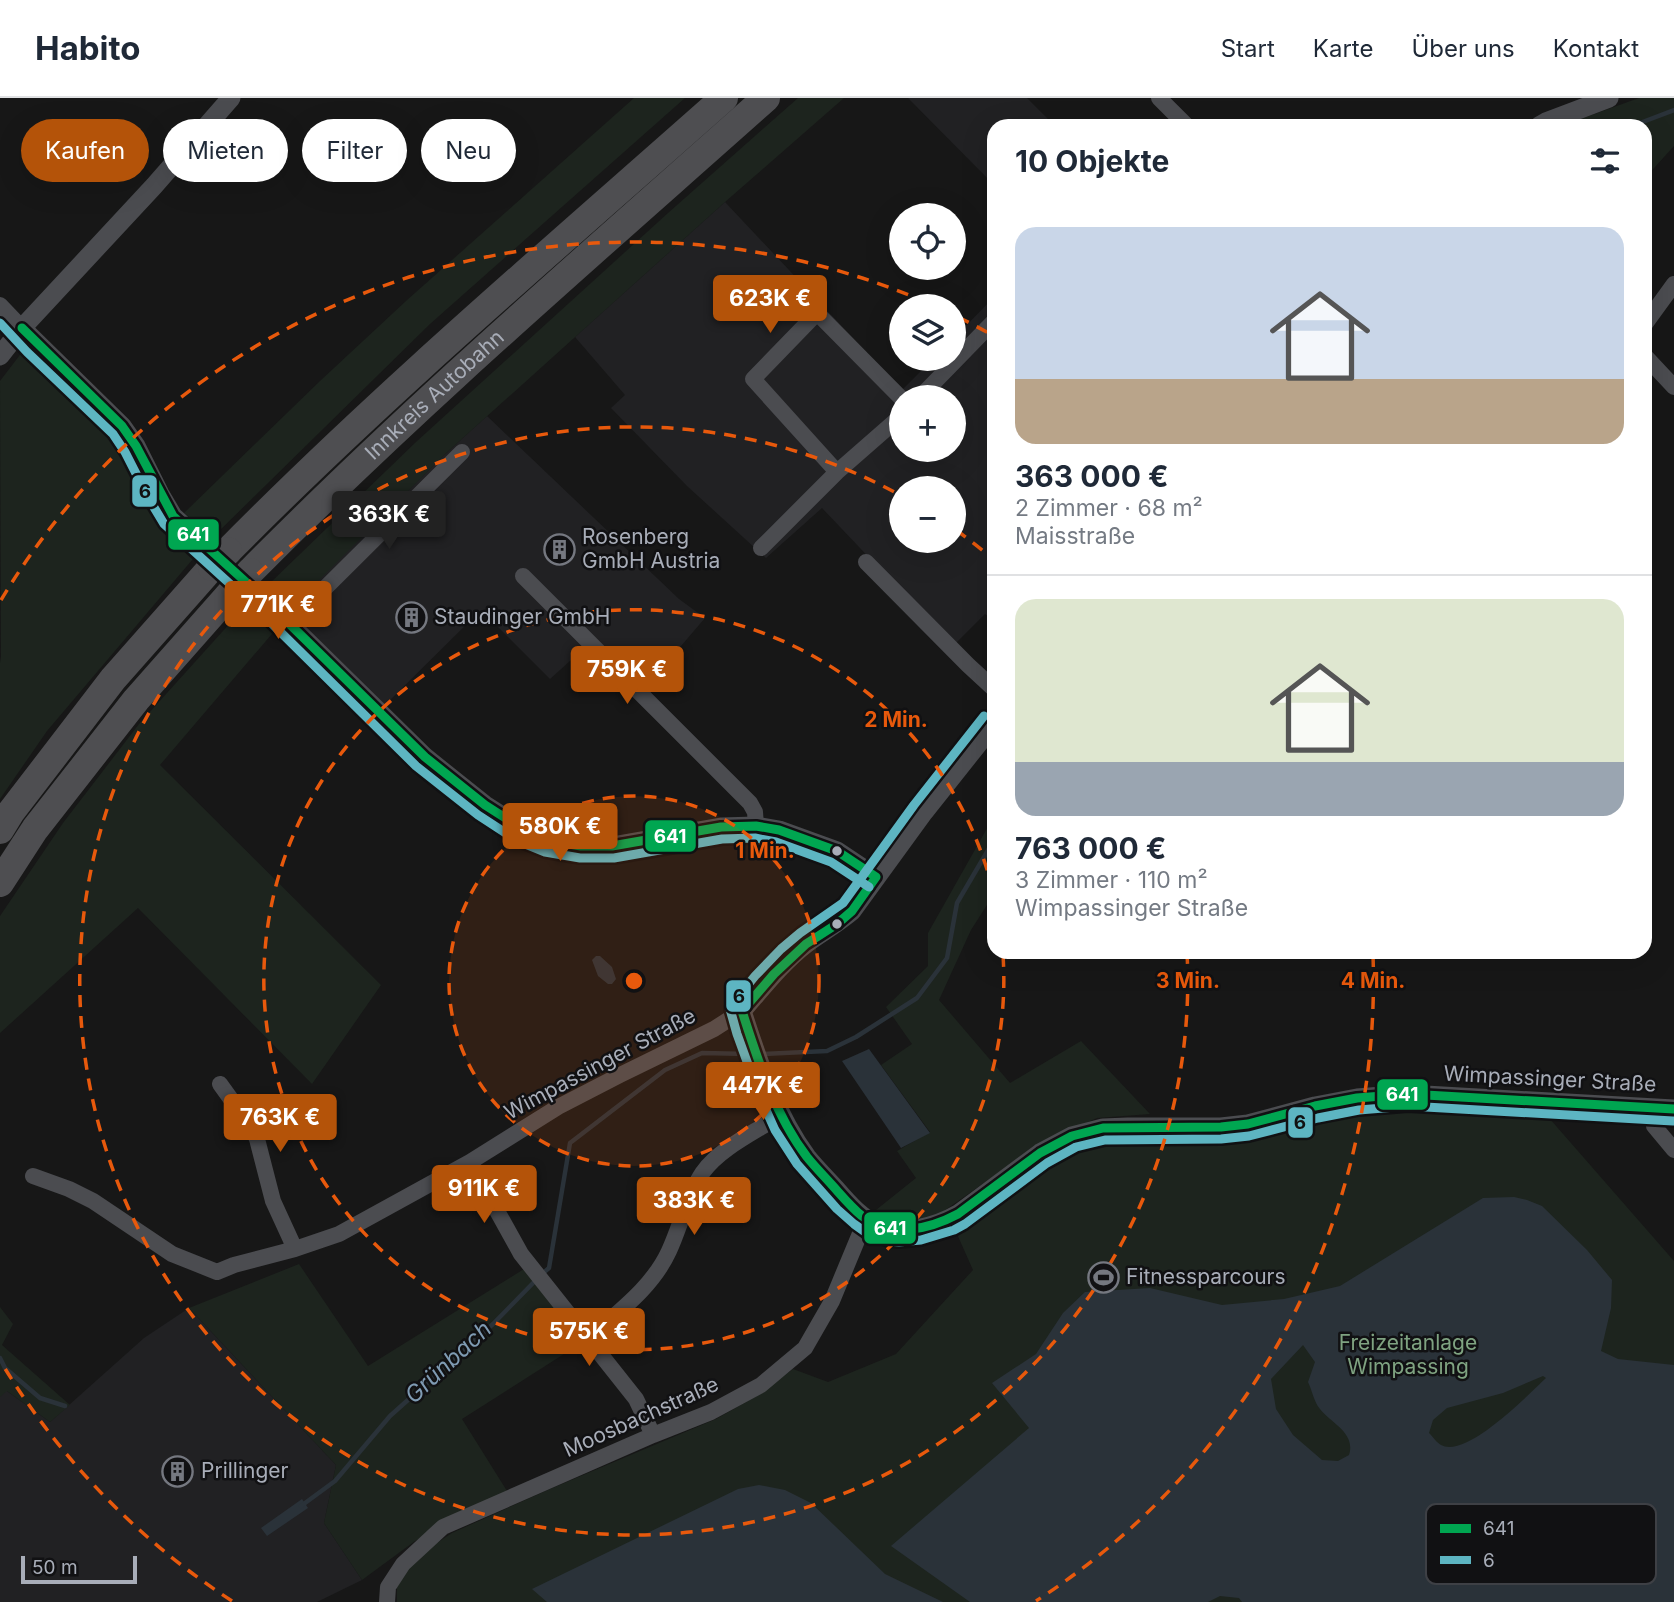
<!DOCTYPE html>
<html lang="de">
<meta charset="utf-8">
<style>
:root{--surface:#fff;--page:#f6f6f7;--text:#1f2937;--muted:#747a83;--line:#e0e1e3;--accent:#b45309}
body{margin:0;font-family:Inter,sans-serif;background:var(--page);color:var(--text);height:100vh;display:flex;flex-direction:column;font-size:26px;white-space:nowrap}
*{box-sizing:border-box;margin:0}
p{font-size:23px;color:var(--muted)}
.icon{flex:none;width:38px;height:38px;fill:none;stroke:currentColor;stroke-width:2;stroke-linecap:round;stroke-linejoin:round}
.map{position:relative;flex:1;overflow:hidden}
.side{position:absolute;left:987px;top:21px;width:665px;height:840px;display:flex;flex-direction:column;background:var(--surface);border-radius:21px;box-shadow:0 7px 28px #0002}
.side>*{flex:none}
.hud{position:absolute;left:21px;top:21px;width:665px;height:63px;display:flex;gap:14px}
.controls{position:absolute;left:889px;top:105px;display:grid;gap:14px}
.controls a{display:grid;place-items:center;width:77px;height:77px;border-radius:50%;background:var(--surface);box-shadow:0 7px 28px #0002;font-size:35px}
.scale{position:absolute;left:21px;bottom:18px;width:116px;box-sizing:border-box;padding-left:7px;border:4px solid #a8adb8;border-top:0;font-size:19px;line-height:24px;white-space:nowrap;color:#a8adb8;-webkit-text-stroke:5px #111113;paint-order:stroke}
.price{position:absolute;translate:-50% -60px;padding:0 16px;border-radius:7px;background:var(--accent);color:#fff;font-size:23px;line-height:46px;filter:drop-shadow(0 2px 4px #0008)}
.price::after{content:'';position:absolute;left:50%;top:42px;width:21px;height:16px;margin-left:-10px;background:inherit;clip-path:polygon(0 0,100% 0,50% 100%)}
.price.active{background:#222;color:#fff}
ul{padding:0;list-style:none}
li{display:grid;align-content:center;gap:14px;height:371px;padding:0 28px}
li+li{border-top:2px solid var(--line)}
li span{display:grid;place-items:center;height:217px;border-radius:21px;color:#555}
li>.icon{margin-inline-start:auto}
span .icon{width:126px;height:126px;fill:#fffc;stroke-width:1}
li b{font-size:30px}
h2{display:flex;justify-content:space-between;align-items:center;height:84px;padding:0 28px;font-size:30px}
.tag{padding:0 24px;border-radius:32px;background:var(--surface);box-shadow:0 7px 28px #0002;font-size:24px;line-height:63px}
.tag.active{background:var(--accent);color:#fff}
header{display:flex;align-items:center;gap:42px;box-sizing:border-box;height:98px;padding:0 35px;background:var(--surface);border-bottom:2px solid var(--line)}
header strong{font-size:33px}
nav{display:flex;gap:38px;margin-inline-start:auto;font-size:24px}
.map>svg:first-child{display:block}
.built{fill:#212123;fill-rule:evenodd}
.green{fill:#1d241e}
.water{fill:#2a3239;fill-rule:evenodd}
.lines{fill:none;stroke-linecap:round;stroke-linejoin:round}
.stream{stroke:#2a3239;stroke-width:4.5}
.minor{stroke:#4b4c50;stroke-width:16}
.tertiary{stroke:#4b4c50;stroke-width:19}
.motorway{stroke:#4e4e51;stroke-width:28}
.motorway-bridge{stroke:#4e4e51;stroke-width:28}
.bus-1-casing{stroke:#111113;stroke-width:14}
.bus-2-casing{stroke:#111113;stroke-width:14}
.bus-1{stroke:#00a651;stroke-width:9}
.bus-2{stroke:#5db5c2;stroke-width:9}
.ring{fill:none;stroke:#e8590c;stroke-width:3.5;stroke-dasharray:12 9}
.bus-dot{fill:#a8adb8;stroke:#111113;stroke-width:2.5}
.labels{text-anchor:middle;stroke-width:5;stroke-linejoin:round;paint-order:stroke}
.street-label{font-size:21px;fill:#a8adb8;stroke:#111113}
.poi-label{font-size:21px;fill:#a8adb8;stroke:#111113;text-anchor:start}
.park-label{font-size:21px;fill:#7fa381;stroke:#111113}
.water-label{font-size:23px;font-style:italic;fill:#7f9bb3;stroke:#111113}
.key{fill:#111113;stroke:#3e4045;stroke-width:2}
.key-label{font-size:19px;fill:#a8adb8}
.centre{fill:#e8590c;stroke:#111113;stroke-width:3.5}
.ring-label{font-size:21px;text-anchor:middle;font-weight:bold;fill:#e8590c;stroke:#111113;stroke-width:5;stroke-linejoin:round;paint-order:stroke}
.line-badge{stroke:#111113;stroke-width:2.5}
.badge-label{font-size:19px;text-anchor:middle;font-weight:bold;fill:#fff}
.pale-badge-label{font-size:19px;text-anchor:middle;font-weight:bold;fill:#111}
</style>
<header>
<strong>Habito</strong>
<nav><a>Start</a><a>Karte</a><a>Über uns</a><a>Kontakt</a></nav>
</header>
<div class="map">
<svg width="1674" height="1504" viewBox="0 0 1674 1504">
<rect width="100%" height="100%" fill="#171717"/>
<path class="built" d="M908 0H1027L1055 28H994V87Z
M725 104 902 292 933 261H954V240L994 199V523L985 516 953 548 822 410 766 460 687 388 611 310 625 297 575 239ZM901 299H954V352H901ZM901 390H954V443H901Z
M487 318 679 501 705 520 640 596 590 545 550 581 481 512 385 607 361 605 250 503 265 488 268 487 292 507 444 357Z
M189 1210 336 1367 324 1425 362 1482 317 1504H0V1288L50 1324 144 1240Z"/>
<path class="green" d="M634 0H685L430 226 213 439 184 415 320 283 406 203Z
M798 0H844L725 104 444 357 293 508 268 487 416 344 668 115Z
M1639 0H1674V48L1645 80V28H1561Z
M26 249 118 332 167 427 198 455 47 633 0 701V565L1 559 0 283Z
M250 503 277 530 160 667 381 887 312 986 138 810 0 935V818L63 725 139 626Z
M994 718V796L971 832 939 902 1010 985 1081 943 1150 1016 1097 1020 1044 1043 928 1124 876 1112 916 1080 897 1053 930 1034 881 967 912 946 886 909 928 868V835Z
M1428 1009 1543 1013 1674 1163V1504H397V1489L414 1460 452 1435 550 1391 716 1321 755 1299 793 1271 828 1284 896 1256 973 1172 957 1136 1061 1057 1109 1038 1240 1042 1353 1012Z
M299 1166 368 1268 524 1171 589 1240 462 1321 507 1393 415 1443 362 1482 324 1425 336 1367 189 1210Z
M0 1209 13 1226 2 1247 70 1307 50 1324 7 1293 0 1299Z"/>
<path class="water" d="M596 858H600L612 869 616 881 612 886H608L598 878 592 862Z
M869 951 930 1035 901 1050 842 963Z
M1514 1099 1527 1102 1542 1108 1587 1152 1612 1182 1611 1210 1601 1253 1618 1261 1674 1267V1504H1242L1239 1500 1220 1498 1208 1504H970L891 1448 1029 1330 992 1285 1036 1256 1063 1215 1085 1194 1150 1190 1222 1207 1284 1201 1340 1188 1483 1100ZM1303 1247 1315 1264 1308 1284C1312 1292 1314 1304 1320 1311 1332 1326 1356 1335 1349 1357L1338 1363 1322 1362 1293 1337 1276 1311 1271 1281ZM1543 1278 1546 1280C1529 1296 1466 1361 1441 1347 1437 1345 1433 1339 1429 1335L1433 1322 1447 1310 1503 1295Z
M759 1387 785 1392 811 1405 885 1476 943 1504H547L532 1491 738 1391Z
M302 1401 308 1410 267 1438 261 1430Z"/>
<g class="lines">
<path class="stream" d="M1639 28 1640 25 1674 12
M763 956 827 953 856 939 917 900 947 860 957 805 994 742
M542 1176 549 1170 570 1045 665 972 702 955 750 956
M0 1260 5 1270 40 1300 65 1308
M301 1408 335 1383 390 1318 493 1226 536 1182"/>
<path class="minor" d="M1159 0 1187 28
M0 207 22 230
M1645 226 1674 186
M1645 258 1674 289
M920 299 994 223
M837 374 753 281 817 215 901 300
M761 450 837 374 901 318
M866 464 968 567 994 591
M523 478 750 705 755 714 756 728
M289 526 462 354
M220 986 251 1029 257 1041 273 1103 295 1151
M1654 1010V1028L1674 1052
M470 1064 521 1156 636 1301 653 1337
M33 1078 69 1091 93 1103 172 1156 217 1174 234 1167 295 1151 339 1136 470 1064 558 1009 620 977 714 931 742 913
M589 1240C618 1214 652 1190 669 1153 681 1127 687 1098 703 1074 720 1050 757 1033 781 1017
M387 1504 388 1489 403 1466 443 1429 653 1337 711 1314 761 1287 805 1250 832 1203 866 1121"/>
<path class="tertiary" d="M1539 28 1546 24 1609 0
M22 230 122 328 136 348 160 396 173 418 203 445
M0 258 22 230 154 88 231 0
M259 496 425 659 485 707 524 732 550 743 581 748H612L721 729 756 728 779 732 837 753 876 779
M994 626 924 714 852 813C838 825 822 834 807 845 782 864 762 890 742 913 758 963 776 1017 807 1059 816 1070 826 1080 836 1091 849 1106 862 1121 880 1128 904 1137 936 1129 958 1116L1040 1055 1072 1038 1103 1030 1128 1029H1221L1248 1026 1315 1008 1357 1000 1408 996 1674 1011"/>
<g class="motorway">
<path d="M228 453C385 294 556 149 724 0"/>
<path id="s1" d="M250 474C414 308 592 155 766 0"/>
<path d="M0 732 11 714 113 581 212 469"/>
<path d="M0 785 35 731 136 602 235 490"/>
</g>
<path class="motorway-bridge" d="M212 469 228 453
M235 490 250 474"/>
<defs>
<path id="bus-1" d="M22 230 122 328 136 348 173 418 259 496 425 659 485 707 524 732 550 743 581 748H612L721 729 756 728 779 732 837 753 876 779
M742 913C758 963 775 1017 807 1059 815 1069 824 1078 832 1087 842 1098 851 1109 862 1118 891 1140 928 1132 958 1116L1040 1055 1072 1038 1103 1030 1221 1029 1248 1026 1315 1008 1357 1000 1408 996 1674 1011
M742 913 774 876 806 846 837 826 852 813 876 779"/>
<path id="bus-2" d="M0 225 27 254 113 336 125 354 149 401 164 426 251 505 416 668 478 717 518 743 545 754 580 760H614L722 741 755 740 776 744 831 764 869 789
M984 618 914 707 843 805 800 835 781 851 755 878 733 905 730 911 737 936 758 994 775 1032 797 1066 837 1111 854 1126 868 1136 888 1143 899 1144 921 1142 954 1132 965 1126 1047 1065 1076 1049 1105 1042 1221 1041 1249 1038 1318 1020 1359 1012 1408 1008 1673 1023"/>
</defs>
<use href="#bus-1" class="bus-1-casing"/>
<use href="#bus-2" class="bus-2-casing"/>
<use href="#bus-1" class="bus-1"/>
<use href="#bus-2" class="bus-2"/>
</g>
<circle cx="634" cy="883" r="185" fill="#e8590c" fill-opacity=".12"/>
<g class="ring">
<circle cx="634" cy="883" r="185"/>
<path d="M1003 857A370 370 0 1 1 994 797"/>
<path d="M956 432A554 554 0 0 1 994 462M1187 854A554 554 0 1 1 898 396"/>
<path d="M232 1503A739 739 0 0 1 1 1264M1 502A739 739 0 0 1 935 208M958 219A739 739 0 0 1 992 237M1373 857A739 739 0 0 1 1036 1503"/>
</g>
<defs>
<symbol id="building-ring" viewBox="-11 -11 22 22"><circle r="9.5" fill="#111113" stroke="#757880" stroke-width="1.5"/><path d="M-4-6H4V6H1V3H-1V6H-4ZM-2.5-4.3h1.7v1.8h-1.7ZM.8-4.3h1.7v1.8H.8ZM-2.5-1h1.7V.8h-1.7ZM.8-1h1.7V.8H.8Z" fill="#757880"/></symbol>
<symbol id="stadium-ring" viewBox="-11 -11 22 22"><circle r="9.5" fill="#111113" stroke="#757880" stroke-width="1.5"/><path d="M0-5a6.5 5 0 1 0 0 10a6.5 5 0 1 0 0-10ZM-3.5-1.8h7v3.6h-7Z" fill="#757880"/></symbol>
</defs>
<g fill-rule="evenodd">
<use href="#building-ring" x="542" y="434" width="35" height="35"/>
<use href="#building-ring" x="394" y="502" width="35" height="35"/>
<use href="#stadium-ring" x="1086" y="1162" width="35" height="35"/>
<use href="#building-ring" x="160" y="1356" width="35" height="35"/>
</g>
<g class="bus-dot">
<circle cx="837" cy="753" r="6"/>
<circle cx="837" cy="826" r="6"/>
</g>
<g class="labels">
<g class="street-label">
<text dy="7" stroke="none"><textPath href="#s1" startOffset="256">Innkreis Autobahn</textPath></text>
<text transform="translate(600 966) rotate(-28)" y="7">Wimpassinger Straße</text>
<text transform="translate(1550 981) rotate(3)" y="7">Wimpassinger Straße</text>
<text transform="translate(641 1319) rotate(-24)" y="7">Moosbachstraße</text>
</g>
<g class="poi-label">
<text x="582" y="446">Rosenberg<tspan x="582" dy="24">GmbH Austria</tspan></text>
<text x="434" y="526">Staudinger GmbH</text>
<text x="1126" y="1186">Fitnessparcours</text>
<text x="201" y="1380">Prillinger</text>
</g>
<g class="park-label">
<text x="1408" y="1252">Freizeitanlage<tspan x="1408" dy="24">Wimpassing</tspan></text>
</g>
<g class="water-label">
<text transform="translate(448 1264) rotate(-43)" y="8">Grünbach</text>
</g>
</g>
<rect x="1426" y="1406" width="230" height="80" rx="10" class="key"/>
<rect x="1440" y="1426" width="31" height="9" fill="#00a651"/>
<rect x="1440" y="1458" width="31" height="8" fill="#5db5c2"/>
<g class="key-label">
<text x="1483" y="1437">641</text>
<text x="1483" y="1469">6</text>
</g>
<circle cx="634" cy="883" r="10" class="centre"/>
<g class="ring-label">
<text x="896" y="629">2 Min.</text>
<text x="765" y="760">1 Min.</text>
<text x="1188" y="890">3 Min.</text>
<text x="1373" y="890">4 Min.</text>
</g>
<g class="line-badge">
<rect x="131" y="376" width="27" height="34" rx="7" fill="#5db5c2"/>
<rect x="167" y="420" width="53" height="33" rx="7" fill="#00a651"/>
<rect x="644" y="721" width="53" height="34" rx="7" fill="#00a651"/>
<rect x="725" y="881" width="27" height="34" rx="7" fill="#5db5c2"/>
<rect x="1376" y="980" width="53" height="33" rx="7" fill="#00a651"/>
<rect x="1287" y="1008" width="27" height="33" rx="7" fill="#5db5c2"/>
<rect x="863" y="1113" width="54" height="34" rx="7" fill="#00a651"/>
</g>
<g class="badge-label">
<text x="193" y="443">641</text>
<text x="670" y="745">641</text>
<text x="1402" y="1003">641</text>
<text x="890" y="1137">641</text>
</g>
<g class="pale-badge-label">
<text x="145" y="400">6</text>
<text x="739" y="905">6</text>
<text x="1300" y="1031">6</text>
</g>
</svg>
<div class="controls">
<a><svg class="icon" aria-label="locate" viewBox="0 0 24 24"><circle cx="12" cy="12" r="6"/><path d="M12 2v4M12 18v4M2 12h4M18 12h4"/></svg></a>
<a><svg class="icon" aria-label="layers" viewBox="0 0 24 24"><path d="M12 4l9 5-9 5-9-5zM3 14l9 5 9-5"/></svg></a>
<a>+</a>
<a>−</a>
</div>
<div class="scale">50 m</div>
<b class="price" style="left:770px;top:237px">623K €</b>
<b class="price active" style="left:389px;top:453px">363K €</b>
<b class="price" style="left:278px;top:543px">771K €</b>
<b class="price" style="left:627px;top:608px">759K €</b>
<b class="price" style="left:560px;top:765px">580K €</b>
<b class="price" style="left:763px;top:1024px">447K €</b>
<b class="price" style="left:280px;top:1056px">763K €</b>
<b class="price" style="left:484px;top:1127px">911K €</b>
<b class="price" style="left:694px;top:1139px">383K €</b>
<b class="price" style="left:589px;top:1270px">575K €</b>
<div class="hud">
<a class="tag active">Kaufen</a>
<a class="tag">Mieten</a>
<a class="tag">Filter</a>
<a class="tag">Neu</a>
</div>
<section class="side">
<h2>10 Objekte<svg class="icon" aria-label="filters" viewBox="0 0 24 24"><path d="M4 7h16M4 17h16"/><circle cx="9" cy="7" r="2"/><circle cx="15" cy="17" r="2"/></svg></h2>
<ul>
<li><span style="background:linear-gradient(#c9d6e8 70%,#b9a48a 0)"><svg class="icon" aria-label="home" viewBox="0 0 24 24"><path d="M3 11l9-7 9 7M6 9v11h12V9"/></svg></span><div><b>363 000 €</b><p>2 Zimmer · 68 m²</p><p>Maisstraße</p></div></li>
<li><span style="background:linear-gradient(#dfe7d0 75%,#9aa5b1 0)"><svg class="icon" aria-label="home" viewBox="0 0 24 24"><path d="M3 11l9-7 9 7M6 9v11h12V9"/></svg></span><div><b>763 000 €</b><p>3 Zimmer · 110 m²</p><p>Wimpassinger Straße</p></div></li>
</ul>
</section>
</div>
